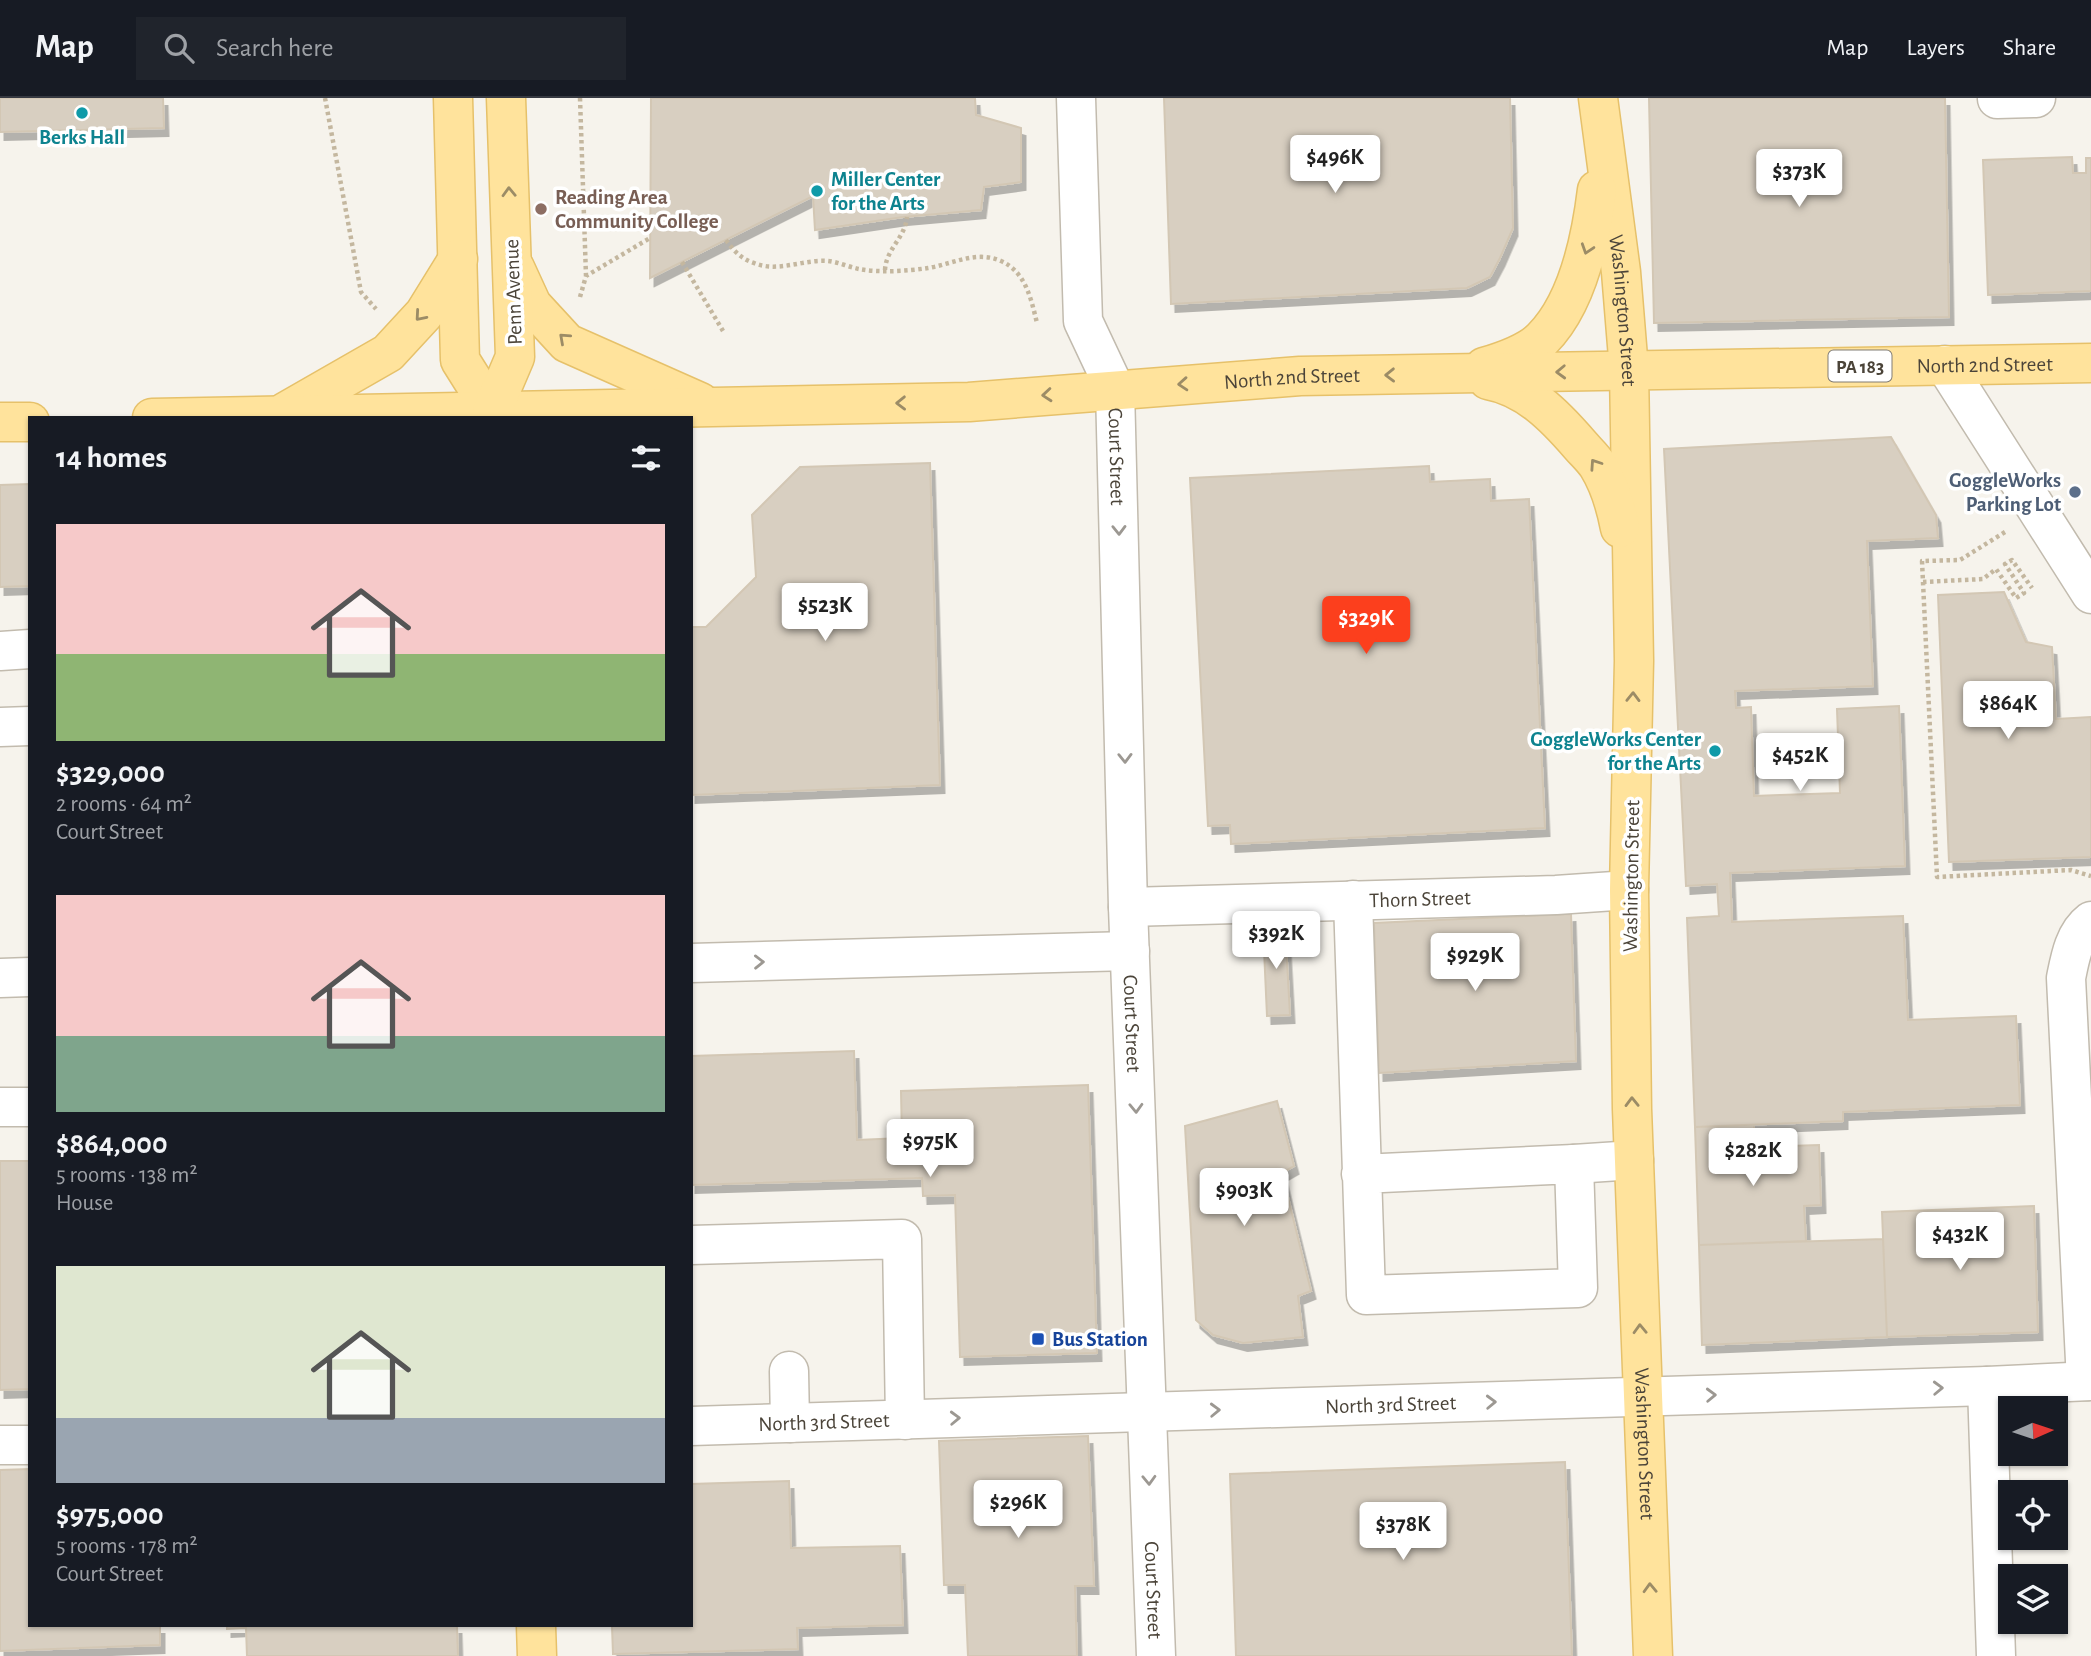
<!DOCTYPE html>
<meta charset="utf-8">
<style>
:root{--surface:#171b24;--page:#20242c;--text:#f1f3f6;--muted:#9ea1a6;--line:#363941;--accent:#fc3f1d}
body{margin:0;font-family:"Alegreya Sans",sans-serif;background:var(--page);color:var(--text);height:100vh;display:flex;flex-direction:column;font-size:26px;white-space:nowrap}
*{box-sizing:border-box;margin:0}
p{font-size:23px;color:var(--muted)}
.icon{flex:none;width:38px;height:38px;fill:none;stroke:currentColor;stroke-width:2;stroke-linecap:round;stroke-linejoin:round}
.map{position:relative;flex:1;overflow:hidden}
.sheet{position:absolute;left:28px;top:318px;width:665px;height:1211px;display:flex;flex-direction:column;background:var(--surface);border-radius:0px;box-shadow:0 2px 5px #0004}
.sheet>*{flex:none}
.needle{width:46px;rotate:87deg}
.fabs{position:absolute;left:1998px;top:1298px;display:grid;gap:14px}
.fabs a{display:grid;place-items:center;width:70px;height:70px;border-radius:0px;background:var(--surface);box-shadow:0 2px 5px #0004;font-size:35px}
.price{position:absolute;translate:-50% -60px;padding:0 16px;border-radius:7px;background:#fff;color:#222;font-size:23px;line-height:46px;filter:drop-shadow(0 2px 4px #0008)}
.price::after{content:'';position:absolute;left:50%;top:42px;width:21px;height:16px;margin-left:-10px;background:inherit;clip-path:polygon(0 0,100% 0,50% 100%)}
.price.selected{background:var(--accent);color:#fff}
ul{padding:0;list-style:none}
li{display:grid;align-content:center;gap:14px;height:371px;padding:0 28px}
li span{display:grid;place-items:center;height:217px;border-radius:0px;color:#555}
li>.icon{margin-inline-start:auto}
span .icon{width:126px;height:126px;fill:#fffc;stroke-width:1}
li b{font-size:30px}
h2{display:flex;justify-content:space-between;align-items:center;height:84px;padding:0 28px;font-size:30px}
header{display:flex;align-items:center;gap:42px;box-sizing:border-box;height:98px;padding:0 35px;background:var(--surface);border-bottom:2px solid var(--line)}
header strong{font-size:33px}
nav{display:flex;gap:38px;margin-inline-start:auto;font-size:24px}
.search{width:490px;height:63px;background:var(--page);display:flex;align-items:center;gap:18px;box-sizing:border-box;padding:0 24px;border-radius:0px;color:var(--muted);font-size:26px}
.map>svg:first-child{display:block}
.building{fill:#d8cfc1;stroke:#d3c7b4;stroke-width:2;filter:url(#shadow)}
.lines{fill:none;stroke-linecap:round;stroke-linejoin:round}
.minor-casing{stroke:#c2bbae;stroke-width:41}
.major-casing{stroke:#e6c16a;stroke-width:41}
.path{stroke:#c4b79f;stroke-width:4.5;stroke-dasharray:3.5 3.5;stroke-linecap:butt}
.minor{stroke:#fff;stroke-width:38}
.major{stroke:#ffe39c;stroke-width:38}
.oneway{stroke:#9c8c66}
.oneway2{stroke:#9c9892}
.culture-dot{fill:#0f9aa8;stroke:#fff;stroke-width:2.5}
.education-dot{fill:#8d6e63;stroke:#fff;stroke-width:2.5}
.service-dot{fill:#5c6f8a;stroke:#fff;stroke-width:2.5}
.transit-dot{fill:#1a4fb4;stroke:#fff;stroke-width:2.5}
.labels{text-anchor:middle;stroke-width:7;stroke-linejoin:round;paint-order:stroke}
.shield{fill:#fff;stroke:#817c74;stroke-width:2}
.shield-label{font-size:19px;font-weight:bold;fill:#4b4439}
.culture-label{font-size:21px;font-weight:bold;fill:#0d838f;stroke:#fff}
.education-label{font-size:21px;font-weight:bold;fill:#785e54;stroke:#fff;text-anchor:start}
.street-label{font-size:21px;fill:#4b4439;stroke:#fff}
.service-label{font-size:21px;font-weight:bold;fill:#4e5e75;stroke:#fff;text-anchor:end}
.transit-label{font-size:21px;font-weight:bold;fill:#164399;stroke:#fff;text-anchor:start}
</style>
<header>
<strong>Map</strong>
<div class="search"><svg class="icon" aria-label="search" viewBox="0 0 24 24"><circle cx="10" cy="10" r="6"/><path d="M15 15l6 6"/></svg>Search here</div>
<nav><a>Map</a><a>Layers</a><a>Share</a></nav>
</header>
<div class="map">
<svg width="2091" height="1558" viewBox="0 0 2091 1558">
<defs>
<filter id="shadow"><feDropShadow dx="4.5" dy="8" stdDeviation="0" flood-color="#0004"/></filter>
</defs>
<rect width="100%" height="100%" fill="#f6f3ec"/>
<path class="building" d="M0 0H163L164 30 0 34Z
M651 0H975L976 17 1021 30V84L984 89 981 112 903 119 815 132 813 98 650 180Z
M1164 0H1510L1513 130 1500 160 1490 179 1467 190 1171 206Z
M1649 0H1945L1949 219 1654 225Z
M2072 59 2073 75H2086V60H2091V193L1988 197 1983 62Z
M1891 339 1936 417 1938 440 1867 443 1873 588 1735 593 1736 610 1751 609 1754 698 1840 695 1837 611 1899 608 1905 768 1730 775 1732 824 1903 818 1908 922 2016 918 2020 1007 1843 1014V1023L1695 1029 1687 820 1719 818 1717 786 1686 788 1664 351Z
M930 365 940 687 691 697V529H706L756 479 752 417 800 369Z
M1429 368 1430 384 1490 381 1491 403 1529 401 1545 730 1231 746 1230 727 1208 728 1190 380Z
M30 386V488L0 489V387Z
M2004 494 2026 544 2052 549 2056 621 2091 619V759L1949 764 1938 497Z
M1571 816 1576 963 1379 975 1374 825Z
M1285 828 1290 917 1267 918 1263 829Z
M854 953 857 1042 902 1040 901 993 1088 987 1097 1255 960 1259 955 1097 923 1098 922 1080 691 1087V958Z
M1277 1003 1294 1068 1282 1075 1311 1193 1298 1198 1303 1239 1243 1245 1213 1237 1196 1222 1185 1028Z
M1754 1027V1049L1819 1047 1821 1107 1804 1108 1806 1143 1699 1147 1695 1029Z
M0 1063H30V1291L0 1292Z
M2034 1108 2038 1234 1887 1239 1882 1114Z
M1883 1141 1887 1239 1702 1247 1699 1147Z
M1088 1338 1094 1488H1075L1077 1558H968L965 1487H944L939 1343Z
M1565 1364 1572 1558H1236L1230 1376Z
M30 1371V1528H160V1547L0 1553V1372Z
M789 1383 791 1450 900 1448 903 1527 797 1530 798 1551 613 1556 612 1528H691V1386Z
M227 1528H457L458 1558H247L246 1530 227 1531Z"/>
<g class="lines">
<defs>
<g id="minor">
<path id="s1" d="M1076 0 1083 223 1115 291 1128 809 1156 1558"/>
<path d="M1997 1 2036 0"/>
<path d="M1945 267 2091 496"/>
<path d="M0 553 30 551"/>
<path d="M0 629 30 628"/>
<path d="M1353 802 1366 1197 1578 1190 1574 1066 1361 1076"/>
<path id="s2" d="M1128 809 1556 797 1629 792"/>
<path d="M691 865 1130 853"/>
<path d="M0 880 30 879"/>
<path d="M0 1009H30"/>
<path d="M1574 1066 1634 1062"/>
<path d="M691 1147 902 1141 905 1322"/>
<path d="M789 1273 790 1325"/>
<path d="M2086 1283 2066 880C2070 860 2074 836 2091 823"/>
<path d="M1987 1288 1996 1558"/>
<path id="s3" d="M691 1328 1987 1288 2091 1283"/>
<path d="M0 1347H30"/>
</g>
<g id="major">
<path d="M453 0 460 262 492 313"/>
<path id="s4" d="M1598 0 1621 174 1629 272 1634 563 1629 792 1632 1011 1653 1558"/>
<path d="M515 170 532 207 567 245 700 304"/>
<path d="M1484 269C1501 264 1529 254 1542 241 1578 205 1591 141 1597 92"/>
<path d="M1488 282C1527 289 1555 318 1580 347 1586 354 1593 360 1598 368 1609 386 1616 409 1620 430"/>
<path d="M285 314 388 255 424 216 458 161"/>
<path id="s5" d="M152 320 969 304 1300 278 2091 265"/>
<path d="M493 320 492 313 515 259 506 0"/>
<path d="M0 324H30"/>
<path d="M536 1528 537 1558"/>
</g>
</defs>
<use href="#minor" class="minor-casing"/>
<use href="#major" class="major-casing"/>
<path class="path" d="M325 0 361 194 376 211
M580 0 586 178
M726 142C733 152 741 161 754 165 778 175 803 161 828 163 838 164 849 169 859 171 880 175 908 173 928 170 953 166 976 152 1001 163 1026 174 1031 201 1037 225
M682 164 723 233
M885 172C886 151 905 140 907 119
M580 199 586 178 650 140
M2005 434 1960 462 1922 463 1937 779 2071 772 2091 778
M1923 484 1983 481 1996 471 2016 500 2024 495 2005 466 2012 462 2032 490"/>
<use href="#minor" class="minor"/>
<use href="#major" class="major"/>
</g>
<defs><path id="oneway-chevron" d="M-2-3.5L2.5 0L-2 3.5" fill="none" stroke-width="1.6" stroke-linecap="round" stroke-linejoin="round" transform="scale(1.75)"/></defs>
<g class="oneway">
<use href="#oneway-chevron" transform="translate(509 94) rotate(-92)"/>
<use href="#oneway-chevron" transform="translate(1587 151) rotate(108)"/>
<use href="#oneway-chevron" transform="translate(420 218) rotate(131)"/>
<use href="#oneway-chevron" transform="translate(564 240) rotate(-138)"/>
<use href="#oneway-chevron" transform="translate(1561 274) rotate(178)"/>
<use href="#oneway-chevron" transform="translate(1390 277) rotate(179)"/>
<use href="#oneway-chevron" transform="translate(1183 286) rotate(176)"/>
<use href="#oneway-chevron" transform="translate(1047 297) rotate(175)"/>
<use href="#oneway-chevron" transform="translate(901 305) rotate(179)"/>
<use href="#oneway-chevron" transform="translate(1595 366) rotate(-124)"/>
<use href="#oneway-chevron" transform="translate(1633 599) rotate(-89)"/>
<use href="#oneway-chevron" transform="translate(1632 1004) rotate(-91)"/>
<use href="#oneway-chevron" transform="translate(1640 1231) rotate(-92)"/>
<use href="#oneway-chevron" transform="translate(1650 1490) rotate(-92)"/>
</g>
<g class="oneway2">
<use href="#oneway-chevron" transform="translate(1119 432) rotate(89)"/>
<use href="#oneway-chevron" transform="translate(1125 660) rotate(89)"/>
<use href="#oneway-chevron" transform="translate(759 864) rotate(-1)"/>
<use href="#oneway-chevron" transform="translate(1136 1010) rotate(88)"/>
<use href="#oneway-chevron" transform="translate(1938 1290) rotate(-2)"/>
<use href="#oneway-chevron" transform="translate(1711 1297) rotate(-2)"/>
<use href="#oneway-chevron" transform="translate(1491 1304) rotate(-2)"/>
<use href="#oneway-chevron" transform="translate(1215 1312) rotate(-2)"/>
<use href="#oneway-chevron" transform="translate(955 1320) rotate(-2)"/>
<use href="#oneway-chevron" transform="translate(1149 1382) rotate(88)"/>
</g>
<g class="culture-dot">
<circle cx="82" cy="15" r="7"/>
<circle cx="817" cy="93" r="7"/>
<circle cx="1715" cy="653" r="7"/>
</g>
<circle class="education-dot" cx="541" cy="111" r="7"/>
<circle class="service-dot" cx="2075" cy="394" r="7"/>
<rect class="transit-dot" x="1031" y="1234" width="14" height="14" rx="3.5"/>
<g class="labels">
<rect class="shield" x="1828.5" y="252.5" width="63" height="31" rx="5"/>
<g class="shield-label">
<text x="1860" y="275">PA 183</text>
</g>
<g class="culture-label">
<text x="82" y="46">Berks Hall</text>
<text x="831" y="88" text-anchor="start">Miller Center<tspan x="831" dy="24">for the Arts</tspan></text>
<text x="1701" y="648" text-anchor="end">GoggleWorks Center<tspan x="1701" dy="24">for the Arts</tspan></text>
</g>
<g class="education-label">
<text x="555" y="106">Reading Area<tspan x="555" dy="24">Community College</tspan></text>
</g>
<g class="street-label">
<text transform="translate(513 194) rotate(-92)" y="7">Penn Avenue</text>
<text dy="7" stroke="none"><textPath href="#s4" startOffset="214">Washington Street</textPath></text>
<text dy="7" stroke="none"><textPath href="#s5" startOffset="1834">North 2nd Street</textPath></text>
<text dy="7" stroke="none"><textPath href="#s5" startOffset="1141">North 2nd Street</textPath></text>
<text dy="7" stroke="none"><textPath href="#s1" startOffset="366">Court Street</textPath></text>
<text transform="translate(1631 778) rotate(-89)" y="7">Washington Street</text>
<text dy="7" stroke="none"><textPath href="#s2" startOffset="292">Thorn Street</textPath></text>
<text dy="7" stroke="none"><textPath href="#s1" startOffset="933">Court Street</textPath></text>
<text dy="7" stroke="none"><textPath href="#s3" startOffset="700">North 3rd Street</textPath></text>
<text dy="7" stroke="none"><textPath href="#s3" startOffset="133">North 3rd Street</textPath></text>
<text dy="7" stroke="none"><textPath href="#s4" startOffset="1348">Washington Street</textPath></text>
<text dy="7" stroke="none"><textPath href="#s1" startOffset="1500">Court Street</textPath></text>
</g>
<g class="service-label">
<text x="2061" y="389">GoggleWorks<tspan x="2061" dy="24">Parking Lot</tspan></text>
</g>
<g class="transit-label">
<text x="1052" y="1248">Bus Station</text>
</g>
</g>
</svg>
<div class="fabs">
<a><svg class="needle" viewBox="-14 -14 28 28"><path d="M0-13l5 13h-10z" fill="#e53935"/><path d="M0 13l5-13h-10z" fill="#9ea1a6"/></svg></a>
<a><svg class="icon" aria-label="locate" viewBox="0 0 24 24"><circle cx="12" cy="12" r="6"/><path d="M12 2v4M12 18v4M2 12h4M18 12h4"/></svg></a>
<a><svg class="icon" aria-label="layers" viewBox="0 0 24 24"><path d="M12 4l9 5-9 5-9-5zM3 14l9 5 9-5"/></svg></a>
</div>
<b class="price" style="left:1335px;top:97px">$496K</b>
<b class="price" style="left:1799px;top:111px">$373K</b>
<b class="price" style="left:825px;top:545px">$523K</b>
<b class="price selected" style="left:1366px;top:558px">$329K</b>
<b class="price" style="left:2008px;top:643px">$864K</b>
<b class="price" style="left:1800px;top:695px">$452K</b>
<b class="price" style="left:1276px;top:873px">$392K</b>
<b class="price" style="left:1475px;top:895px">$929K</b>
<b class="price" style="left:930px;top:1081px">$975K</b>
<b class="price" style="left:1753px;top:1090px">$282K</b>
<b class="price" style="left:1244px;top:1130px">$903K</b>
<b class="price" style="left:1960px;top:1174px">$432K</b>
<b class="price" style="left:1018px;top:1442px">$296K</b>
<b class="price" style="left:1403px;top:1464px">$378K</b>
<section class="sheet">
<h2>14 homes<svg class="icon" aria-label="filters" viewBox="0 0 24 24"><path d="M4 7h16M4 17h16"/><circle cx="9" cy="7" r="2"/><circle cx="15" cy="17" r="2"/></svg></h2>
<ul>
<li><span style="background:linear-gradient(#f6c9c9 60%,#8fb573 0)"><svg class="icon" aria-label="home" viewBox="0 0 24 24"><path d="M3 11l9-7 9 7M6 9v11h12V9"/></svg></span><div><b>$329,000</b><p>2 rooms · 64 m²</p><p>Court Street</p></div></li>
<li><span style="background:linear-gradient(#f6c9c9 65%,#7fa58c 0)"><svg class="icon" aria-label="home" viewBox="0 0 24 24"><path d="M3 11l9-7 9 7M6 9v11h12V9"/></svg></span><div><b>$864,000</b><p>5 rooms · 138 m²</p><p>House</p></div></li>
<li><span style="background:linear-gradient(#dfe7d0 70%,#9aa5b1 0)"><svg class="icon" aria-label="home" viewBox="0 0 24 24"><path d="M3 11l9-7 9 7M6 9v11h12V9"/></svg></span><div><b>$975,000</b><p>5 rooms · 178 m²</p><p>Court Street</p></div></li>
</ul>
</section>
</div>
